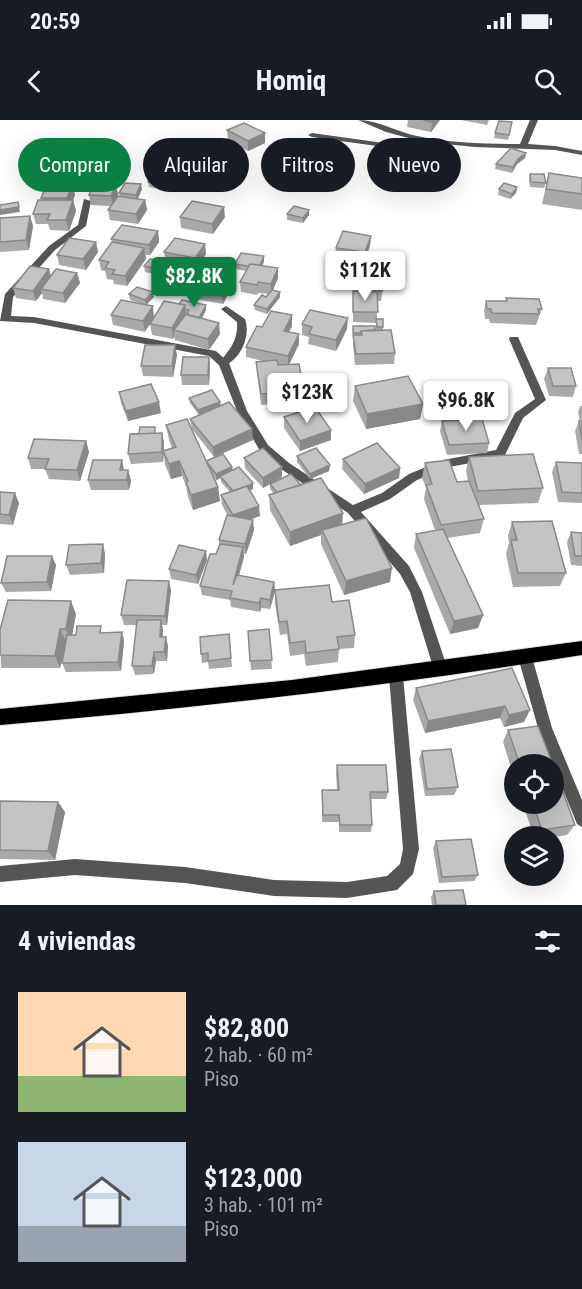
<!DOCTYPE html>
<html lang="es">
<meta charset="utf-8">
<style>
:root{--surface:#171b24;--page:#20242c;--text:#f1f3f6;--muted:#9ea1a6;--accent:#0b8043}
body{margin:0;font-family:"Roboto Condensed",sans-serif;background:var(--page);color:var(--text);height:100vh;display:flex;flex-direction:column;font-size:22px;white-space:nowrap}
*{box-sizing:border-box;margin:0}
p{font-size:20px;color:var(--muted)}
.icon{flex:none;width:33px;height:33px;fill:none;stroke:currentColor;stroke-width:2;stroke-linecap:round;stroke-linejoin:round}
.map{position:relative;height:785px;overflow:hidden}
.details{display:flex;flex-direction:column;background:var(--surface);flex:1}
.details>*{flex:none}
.banner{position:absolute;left:18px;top:18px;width:546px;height:54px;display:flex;gap:12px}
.controls{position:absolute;left:504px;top:634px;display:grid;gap:12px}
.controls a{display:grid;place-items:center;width:60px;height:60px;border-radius:50%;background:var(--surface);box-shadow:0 6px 24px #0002;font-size:30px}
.price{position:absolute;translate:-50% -51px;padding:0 14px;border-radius:6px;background:#fff;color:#222;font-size:20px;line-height:39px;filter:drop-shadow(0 2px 3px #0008)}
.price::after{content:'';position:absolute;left:50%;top:36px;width:18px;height:14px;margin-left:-9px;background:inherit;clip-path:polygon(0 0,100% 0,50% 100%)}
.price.selected{background:var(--accent);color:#fff}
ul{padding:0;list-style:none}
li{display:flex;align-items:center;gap:18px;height:150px;padding:0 18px}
li span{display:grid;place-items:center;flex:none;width:168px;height:120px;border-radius:0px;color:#555}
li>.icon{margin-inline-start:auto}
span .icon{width:72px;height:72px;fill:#fffc;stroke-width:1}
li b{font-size:26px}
h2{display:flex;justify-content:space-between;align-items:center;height:72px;padding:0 18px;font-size:26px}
.chip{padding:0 21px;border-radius:27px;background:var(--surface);box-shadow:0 6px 24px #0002;font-size:21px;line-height:54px}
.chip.selected{background:var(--accent);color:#fff}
.status{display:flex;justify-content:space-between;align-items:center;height:42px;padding:0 30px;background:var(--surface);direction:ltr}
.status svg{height:16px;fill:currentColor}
header{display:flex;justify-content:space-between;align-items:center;height:78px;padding:0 18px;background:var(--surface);font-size:27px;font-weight:700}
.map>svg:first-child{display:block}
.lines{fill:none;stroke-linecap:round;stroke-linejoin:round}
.primary-casing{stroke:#dbdbdb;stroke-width:2}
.service{fill:#555;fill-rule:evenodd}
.minor{fill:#555;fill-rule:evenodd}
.primary{fill:#000;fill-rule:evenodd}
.wall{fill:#a9a9a9}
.shaded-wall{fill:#898989}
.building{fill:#c4c4c4;stroke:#898989;stroke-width:1.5}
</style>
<div class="status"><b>20:59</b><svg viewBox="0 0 49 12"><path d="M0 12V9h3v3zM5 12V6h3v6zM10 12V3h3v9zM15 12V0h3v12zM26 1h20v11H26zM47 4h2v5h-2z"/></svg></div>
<header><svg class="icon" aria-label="back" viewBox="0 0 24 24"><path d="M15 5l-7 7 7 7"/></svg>Homiq<svg class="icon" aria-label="search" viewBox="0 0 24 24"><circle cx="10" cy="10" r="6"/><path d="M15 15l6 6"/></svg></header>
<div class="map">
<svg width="582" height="785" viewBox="0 0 582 785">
<rect width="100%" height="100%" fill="#fff"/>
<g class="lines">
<defs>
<path id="primary" d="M582 521V535C389 566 195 588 0 605V589L292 560Z"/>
</defs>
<use href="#primary" class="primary-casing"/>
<path class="service" d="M226 186 245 199C251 216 241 239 224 246L219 243C230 229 238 221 237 202L221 189Z"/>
<path class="minor" d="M358 0C378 0 397 12 417 16 450 23 486 24 520 24L530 0H538L528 24 555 26 582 31V35L555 30 475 27 425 22 406 30 312 17 308 15 312 13 405 26 416 20 386 12Z
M84 79 91 81 86 106 55 130 13 177 11 196 34 197 216 231 229 243 247 291 268 325 289 343 353 385 382 373 409 354 443 340 496 330 515 293 535 279 509 219 510 217H518L546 280 523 298 504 337 449 347 417 360 390 379 361 392 409 446 422 472 448 550 446 554 441 556 436 554 434 550 410 472 400 454 348 393 281 349 260 331 237 291 219 245 209 236 34 203 0 201 5 174 49 126 78 105Z
M525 531 530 533 532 537 552 608 582 680V707L577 704 538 608 518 537 520 533Z
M396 550 401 552 403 556 419 729 413 754 397 770 347 778 274 776 185 763 75 755 0 762V746L75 739 185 747 274 760 347 762 387 756 400 744 403 729 389 556 391 552Z"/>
<use href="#primary" class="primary"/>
</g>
<path class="wall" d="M408 0H440L431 12 407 7Z
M461 0H489L487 5Z
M511 8 508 20 494 18 495 13Z
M227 10 265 13V23L248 31 228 20Z
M526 33 525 38 517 44 512 53 495 49 496 44Z
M549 53 582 58V90L542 84Z
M530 54 546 63 544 68 530 67 529 59Z
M171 56 172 61 165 70 149 67 148 62Z
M116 65 118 75 116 79 120 76 119 73 142 69 138 79 145 80 147 90 138 104 110 100 108 90 111 86 91 85 89 75Z
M517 67 516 73 510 79 498 75 499 69Z
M75 75 73 80 76 91 69 111 50 110 48 104H36L33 94 42 80 41 78Z
M287 94 309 95 303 103 287 100Z
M30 96 33 106 29 130 0 132V98Z
M180 97H225L213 114 181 108Z
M158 111 159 122 150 135H145L146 139 127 166 114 164 113 160 107 159 105 151 101 150 99 140 112 122 111 119Z
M371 116 370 126 364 142 335 138 336 128Z
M96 122 98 132 86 150 59 145 57 135Z
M205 124 206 134 200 143 201 153 193 167 168 163 167 156 145 152 144 146 166 142 164 132Z
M264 136V141L263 145 278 158 273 170 280 172V177L267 194 255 190 254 185 268 174 258 173 257 175 241 172 240 162 246 151 236 149 235 144Z
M387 139 381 181H377V199H383V210L395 233 394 244 355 245 353 226V206L376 210V203L353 202V171H356L360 143 373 144Z
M49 149 51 156 77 153 80 163 65 183 43 179 42 173 36 181 16 178 13 168Z
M230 160V170L223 184 195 179 194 168Z
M129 174 154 177 146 185 145 212 113 205 111 195 145 185 130 180Z
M506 178 542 189 536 205 490 203 489 199H485L484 191 486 181H506Z
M179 184 206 185V190L202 198 220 214 209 230 175 220 174 216 173 219 152 215 150 204Z
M302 204 347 209 336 231 308 224 309 217 302 215Z
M292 206 289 212 299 214V224L289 244 304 271V281L261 285 257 252 256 242 263 241 246 237V227L262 207Z
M177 235 173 257 143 256 141 246Z
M209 237 210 248 209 265H182L181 255Z
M548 248 576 266 573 277 549 276 544 259Z
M355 266 423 284 420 299 366 309 353 281Z
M119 272 161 293 128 301 121 283Z
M189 278 220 282 221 286 253 320 214 337 192 309 190 299 199 295 190 283Z
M446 285 474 299 489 323 487 333 447 335 440 311 442 301H446L445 290Z
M580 286H582V334H579L575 311 579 301H580L578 292Z
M284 297 331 320 300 331 284 308Z
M166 305 206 341 232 347V350L253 369 250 370 260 396 250 399 254 410 246 434H244V437L239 456 274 462 275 471 270 489 261 488 260 492 231 487 230 480 202 475 200 466 216 434 219 425V420L228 396 222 385 221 375 230 372 221 362V358L216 360 213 354 218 367 220 381 193 390 188 377 186 366 182 356 171 359 165 345 164 336 163 342 131 344 128 334 156 313H162L164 323V330L172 328 169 320Z
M86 321 89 332 80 361 49 359 45 349H31L28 338Z
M297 336 330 345 329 351 310 359 297 342Z
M469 337 543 368 538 383 479 385 484 399 480 413 447 418 483 495 478 508 450 514 414 428 416 414 435 410 424 379 426 368 422 358 425 343 457 362 468 361 466 351Z
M244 338 282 357 263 368 245 348Z
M343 339 400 348 399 358 364 374 342 349Z
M556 342 582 343V383L558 382 552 352Z
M124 350H128L131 361 129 370H91L88 360Z
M270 364 301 365 342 405 390 462 344 475 321 424V415L290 426 270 390 269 375 274 374 270 369Z
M0 372 19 383 13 405 0 404Z
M512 402 566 453 560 466 513 467 506 434 509 423 508 416Z
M571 412 582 413V446L571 445 567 422Z
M105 433 104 453 70 455 66 445Z
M207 440 198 464 171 459 169 449Z
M56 445 51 471 6 472 1 463Z
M171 470 167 505H162L163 509V517L168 526 167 541H156L154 554 135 555 132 546 137 505H124L121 495Z
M275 470 332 482 355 515 354 528 339 529 338 542 306 546 304 534 290 536 287 514 280 515 275 484Z
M76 494 72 515 122 512 124 521 121 551 66 552 62 543 65 523 60 548H1L0 510Z
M269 509 272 549 251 550 248 511Z
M229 514 232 547 209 549 208 542 202 543 201 534Z
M512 548 524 602 504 607 500 598 425 613 413 580 416 568Z
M508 610 553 645H514V657L503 622Z
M422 631 458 667 454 675 425 676 419 639Z
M337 645 388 672 386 679H371L372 705 371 712H339V702H322V670H337L336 653Z
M0 681 58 682 65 692 55 740 0 739Z
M523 684H554L575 705 567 715 554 717H534Z
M436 721 478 755 474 761 439 763 433 728Z
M434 771 466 785H432L431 777Z"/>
<path class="shaded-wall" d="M434 0H440L431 12 432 2Z
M265 13V23L248 31V21Z
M526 33 525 38 517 44 512 53 513 47 518 39Z
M171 56 172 61 165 70V65Z
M73 64 75 75 69 89 67 78Z
M141 64 142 69 137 80 136 75Z
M116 65 118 75 113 86 111 76Z
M517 67 516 73 510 79 512 74Z
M73 80 76 91 69 111 66 100Z
M145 80 147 90 138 104 136 94Z
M19 87 20 92 0 95V90Z
M224 87 225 97 213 114 212 104Z
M309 90V95L303 103V98Z
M30 96 33 106 29 130 26 120Z
M158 111 159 122 150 135 149 125Z
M371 116 370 126 364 142 365 132Z
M96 122 98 132 86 150 83 139Z
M205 124 206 134 196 149 195 138Z
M144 128 146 139 127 166 125 156Z
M264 136V141L259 153V147Z
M200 143 201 153 193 167 192 157Z
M278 148V158L271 175V164Z
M49 149 51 159 41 169 42 173 36 181 33 171Z
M77 153 80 163 65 183 63 173Z
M230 160V170L223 184 222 173Z
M153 172 154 177 146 185 145 180Z
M280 172V177L267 194V189Z
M185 185 186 195 174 210V216L173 219 172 208Z
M206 185V190L199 204 198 198Z
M153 186 154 197 145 212 143 201Z
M292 195V206L284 221V211Z
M348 198 347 209 336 231V220Z
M219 203 220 214 209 230 208 219Z
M299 214V224L288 247V236Z
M175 225 177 235 173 257 172 246Z
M209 237 210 248 209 265 208 255Z
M159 282 161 293 128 301 126 291Z
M220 282 221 288 199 296 198 290Z
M423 284 420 299 366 309 367 294Z
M252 309 253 320 214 337 213 327Z
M331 310V320L300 331V321Z
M162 313 164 323V333L163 331V342L162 332Z
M86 321 89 332 80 361 77 350Z
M122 340 124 350 123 361 120 350Z
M179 341 182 356 171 359 169 344Z
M330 345 329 351 310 359V354Z
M232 347 233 352 216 360V354Z
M282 347V357L263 368V358Z
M400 348 399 358 364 374 365 364Z
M128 350 131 361 129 370 127 360Z
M253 363V369L235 378V373Z
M218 367 220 381 193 390 191 375Z
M15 373 19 383 13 405 9 395Z
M259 386 260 396 234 405 233 395Z
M343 393 342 408 322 410 321 415 290 426V412Z
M253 400 254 410 246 434 245 424Z
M103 424 105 433 104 453 101 443Z
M243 427 244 437 233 475V465Z
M206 431 207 440 198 464 196 455Z
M52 436 56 445 51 471 47 462Z
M392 448 390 462 344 475 346 461Z
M169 461 171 470 167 505 165 496Z
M274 462 275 471 270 489V480Z
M261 478V488L260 492 259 483Z
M71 481 76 494 71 522 66 509Z
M483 495 478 508 450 514 454 501Z
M161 500 163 509 162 526 160 517Z
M60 509 66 522 60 548 55 536Z
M122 512 124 521 121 551 118 542Z
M166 517 168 526 167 541 164 532Z
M154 532 156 541 154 554 152 546Z
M505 586 500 598 425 613 428 601Z
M530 590 524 602 504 607 509 595Z
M58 682 65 692 55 740 48 731Z"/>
<path class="building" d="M423 0H434L432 2Z
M499 1 512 2 509 15 495 13Z
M244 3 265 13 248 21 227 10Z
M511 28 526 33 518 39 513 47 496 44Z
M155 53 171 56 165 65 148 62Z
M549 53 582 58V74L546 69Z
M530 54H544L546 63 531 62Z
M125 63 141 64 136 75 119 73Z
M504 63 517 67 512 74 499 69Z
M47 64H73L67 78H41Z
M94 64 116 65 111 76 89 75Z
M118 76 145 80 136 94 108 90Z
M38 80H73L66 100H47L50 94H33Z
M192 81 224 87 212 104 180 97Z
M18 82 19 87 0 90V85Z
M294 86 309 90 303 98 287 94Z
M30 96 26 120 0 122V98Z
M122 105 158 111 149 125 111 119Z
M343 111 371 116 365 132 336 128Z
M69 118 96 122 83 139 57 135Z
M175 118 205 124 195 138 164 132Z
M112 122 144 128 125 156 112 154 115 150 105 148 109 142 99 140Z
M241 133 264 136 260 145 250 144 248 146 235 144Z
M374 138 387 139 382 171 356 168 360 143 373 144Z
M150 139 173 143 167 151 144 146Z
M175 139 200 143 192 157 167 153Z
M250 144 278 148 271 164 258 162 257 165 240 162Z
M30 146 49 149 33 171 13 168Z
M56 149 77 153 63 173 41 169Z
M202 155 230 160 222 173 194 168Z
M137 167 153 172 145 180 129 174Z
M272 170 280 172 267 189 254 185 262 175 266 177Z
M353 171 377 172 378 192H353Z
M506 178 539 179 542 189H538L539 194 492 193 491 189H487L486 181H507Z
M121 180 153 186 143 201 111 195Z
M182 180 206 185 199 198 187 195 189 190 185 189V185L179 184Z
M164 181 185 185 172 208 150 204Z
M310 190 348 198 336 220 309 214 312 207 302 204Z
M271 191 292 195 284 211 299 214 288 236 246 227 257 206 262 207Z
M186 194 219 203 208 219 174 210Z
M376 199H383V207H377Z
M353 206H375V210L361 211 360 213H353Z
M391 210 395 233 356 234 353 215H362L361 211Z
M145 225H175L172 246H141Z
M183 237H209L208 255H181Z
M277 240 278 245 299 244 304 271 261 274 256 242Z
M548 248H571L576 266H553Z
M408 256 423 284 367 294 355 266Z
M151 264 159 282 126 291 119 272Z
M212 270 220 282 198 290 189 278Z
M229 282 252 309 213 327 190 299Z
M446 285 468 286V292H473L474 299 448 298Z
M315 287 331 310 300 321 284 297Z
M187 299 218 367 191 375 186 362 188 361 179 341 169 344 163 331 176 327 166 305Z
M482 299 489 323 449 325 442 301Z
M579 301H582V320Z
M140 307H155V313L139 314Z
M162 313V332L128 334 130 314Z
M34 319 86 321 77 350 45 349 49 339 28 338Z
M377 323 400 348 365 364 343 339Z
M263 328 282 347 263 358 244 338Z
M316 328 330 345 310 354 297 336Z
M223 334 232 347 216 354 206 341Z
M533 334 543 368 478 371 469 337Z
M93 340H122L120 350H128L127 360H88Z
M449 340 457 362 469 361 484 399 441 405 426 365 432 364 425 343Z
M556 342 582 343V373L562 372Z
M239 347 253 363 248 366H247L233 371 220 356Z
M291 354 301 365 277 372 270 364Z
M321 358 343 393 290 412 269 375Z
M247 366 259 386 233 395 221 375Z
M0 372 15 373 9 395 0 394Z
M227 395 253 400 245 424 219 420Z
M366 398 392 448 346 461 322 410Z
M552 401 566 453H518L511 420H517L512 402Z
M443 409 483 495 454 501 416 414Z
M571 412 582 413V436H575Z
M103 424 101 443 66 445 69 425Z
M220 424 243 427 233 465 237 455 274 462 270 480 261 478 259 483 230 478 232 471 200 466 210 434H216Z
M179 425 206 431 196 455 169 449Z
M7 436H52L47 462 1 463Z
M127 460 169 461 165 496 121 495Z
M329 465 332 482 349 480 355 515 337 517 339 529 306 533 305 521 290 523 287 501 279 502 275 470Z
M8 480 71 481 66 509H60L55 536 0 535V510Z
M137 500H161L160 517H166L164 532H154L152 546H132Z
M77 506H101L100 513 122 512 118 542 62 543 67 515H76Z
M269 509 272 540 250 541 248 511Z
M229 514 231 538 208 541V533L201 534 200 517Z
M512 548 530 590 509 595 505 586 428 601 416 568Z
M538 606 553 645H520L508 610Z
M451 629 458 667 427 669 422 631Z
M337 645H386L388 672H370L372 705H340L339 695H323L322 670H339Z
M554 647 575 705 542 710 533 684H554Z
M0 681 58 682 48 731 0 730Z
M471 719 478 755 442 757 436 721Z
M463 770 466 785H436L434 771Z"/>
</svg>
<div class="controls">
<a><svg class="icon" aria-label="locate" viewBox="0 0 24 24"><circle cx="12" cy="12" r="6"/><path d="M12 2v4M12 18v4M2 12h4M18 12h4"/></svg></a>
<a><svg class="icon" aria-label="layers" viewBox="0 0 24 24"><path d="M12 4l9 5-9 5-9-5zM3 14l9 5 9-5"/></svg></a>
</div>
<b class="price" style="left:365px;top:182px">$112K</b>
<b class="price selected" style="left:194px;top:188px">$82.8K</b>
<b class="price" style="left:307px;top:304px">$123K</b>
<b class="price" style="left:466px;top:312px">$96.8K</b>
<div class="banner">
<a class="chip selected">Comprar</a>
<a class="chip">Alquilar</a>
<a class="chip">Filtros</a>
<a class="chip">Nuevo</a>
</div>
</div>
<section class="details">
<h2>4 viviendas<svg class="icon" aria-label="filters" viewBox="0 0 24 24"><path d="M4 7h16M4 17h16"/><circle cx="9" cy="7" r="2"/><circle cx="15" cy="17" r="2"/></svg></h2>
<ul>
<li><span style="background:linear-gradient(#ffd9b3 70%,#8fb573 0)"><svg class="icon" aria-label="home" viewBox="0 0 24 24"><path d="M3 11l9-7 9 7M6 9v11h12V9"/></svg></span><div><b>$82,800</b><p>2 hab. · 60 m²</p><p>Piso</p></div></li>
<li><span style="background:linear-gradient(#c9d6e8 70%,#9aa5b1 0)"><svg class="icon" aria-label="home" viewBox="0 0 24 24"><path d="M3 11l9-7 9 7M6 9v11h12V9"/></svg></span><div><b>$123,000</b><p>3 hab. · 101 m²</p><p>Piso</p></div></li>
</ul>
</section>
